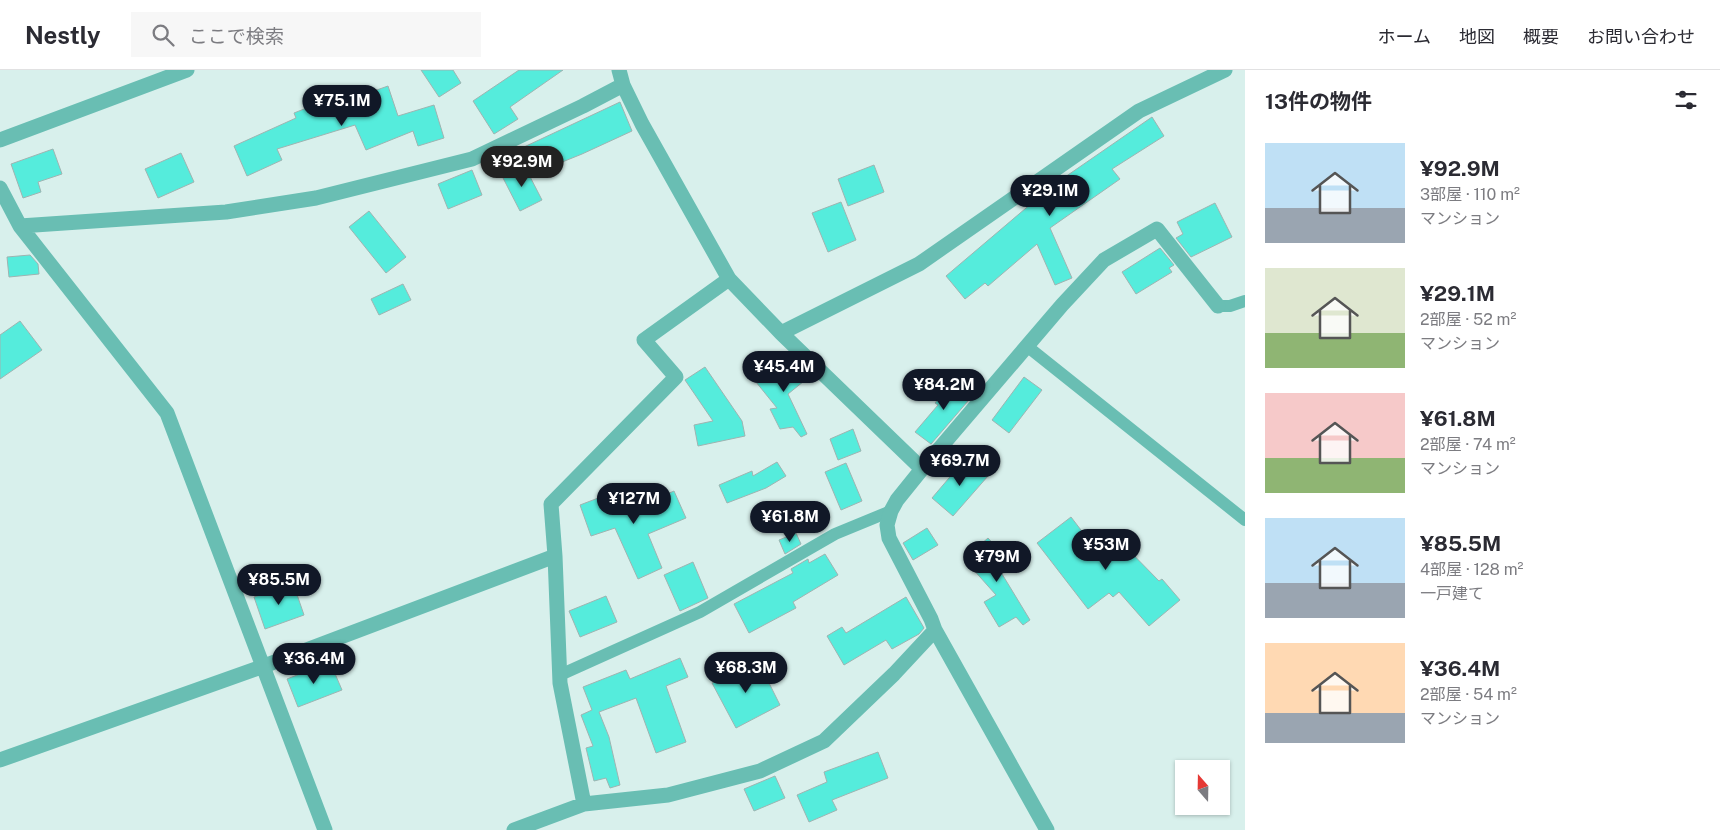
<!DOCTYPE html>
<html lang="ja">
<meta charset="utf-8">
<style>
:root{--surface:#fff;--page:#f7f7f7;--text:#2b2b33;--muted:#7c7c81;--line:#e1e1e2;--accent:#111827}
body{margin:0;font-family:"Public Sans","Noto Sans JP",sans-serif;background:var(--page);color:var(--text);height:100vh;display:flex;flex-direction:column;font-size:19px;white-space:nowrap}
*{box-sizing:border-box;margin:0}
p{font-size:16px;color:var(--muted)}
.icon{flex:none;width:28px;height:28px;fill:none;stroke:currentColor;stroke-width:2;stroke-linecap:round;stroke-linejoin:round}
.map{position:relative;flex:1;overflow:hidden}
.panel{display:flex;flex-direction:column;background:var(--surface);width:475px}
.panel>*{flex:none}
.needle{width:32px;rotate:340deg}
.buttons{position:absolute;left:1175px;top:690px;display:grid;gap:10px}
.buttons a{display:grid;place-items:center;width:55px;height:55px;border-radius:0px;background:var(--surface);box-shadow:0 1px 4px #0004;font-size:25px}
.price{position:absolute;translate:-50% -42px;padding:0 11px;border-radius:18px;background:var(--accent);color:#fff;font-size:16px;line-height:32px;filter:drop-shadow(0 1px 2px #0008)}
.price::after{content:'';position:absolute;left:50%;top:30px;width:15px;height:11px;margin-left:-8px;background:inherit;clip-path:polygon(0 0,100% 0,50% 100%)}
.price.current{background:#222;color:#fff}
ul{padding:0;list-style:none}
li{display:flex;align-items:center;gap:15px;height:125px;padding:0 20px}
li span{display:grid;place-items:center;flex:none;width:140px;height:100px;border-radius:0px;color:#555}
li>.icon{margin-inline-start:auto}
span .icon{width:60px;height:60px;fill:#fffc;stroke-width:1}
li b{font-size:21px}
h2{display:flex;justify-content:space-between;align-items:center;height:60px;padding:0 20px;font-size:21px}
header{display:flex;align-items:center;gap:30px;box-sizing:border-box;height:70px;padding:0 25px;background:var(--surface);border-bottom:1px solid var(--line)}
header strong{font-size:24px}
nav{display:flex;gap:28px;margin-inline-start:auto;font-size:18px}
.search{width:350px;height:45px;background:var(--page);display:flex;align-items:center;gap:12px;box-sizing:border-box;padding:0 18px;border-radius:0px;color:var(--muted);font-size:19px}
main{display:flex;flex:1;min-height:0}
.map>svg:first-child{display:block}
.building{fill:#55ecdc;stroke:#9eb4b1}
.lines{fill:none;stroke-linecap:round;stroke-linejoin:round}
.lane{stroke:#69beb3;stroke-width:12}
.street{stroke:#69beb3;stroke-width:15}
</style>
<header>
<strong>Nestly</strong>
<div class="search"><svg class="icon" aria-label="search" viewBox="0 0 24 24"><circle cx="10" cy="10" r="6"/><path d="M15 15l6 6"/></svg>ここで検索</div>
<nav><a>ホーム</a><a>地図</a><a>概要</a><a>お問い合わせ</a></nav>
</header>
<main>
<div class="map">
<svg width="1245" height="760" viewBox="0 0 1245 760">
<rect width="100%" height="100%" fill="#d8f0ec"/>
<path class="building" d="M421 0H453L461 13 439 27Z
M519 0H563L510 37 518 49 494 64 473 31Z
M388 16 398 46 434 35 444 68 418 76 413 61 366 80 355 55 277 79 282 90 247 106 234 76 296 48 294 43 324 31 326 38Z
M620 32 632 61 582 84 535 103 524 77Z
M1152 47 1164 66 1112 99 1120 109 1050 158 1072 208 1055 215 1037 174 988 216 985 213 965 229 946 206 1052 116Z
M53 79 62 104 38 112 41 122 23 128 11 94Z
M181 83 194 112 158 128 145 99Z
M524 95 542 130 520 141 502 106Z
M874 95 884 122 848 136 838 109Z
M472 100 482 125 448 139 438 114Z
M841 132 856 170 828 182 812 143Z
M1215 133 1232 167 1191 187 1176 168 1183 164 1177 152Z
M369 141 406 187 386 203 349 157Z
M1160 178 1174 195 1169 198 1172 202 1136 224 1122 202Z
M30 185 38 194 39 204 9 207 7 187Z
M403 214 411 230 379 245 371 229Z
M20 251 42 280 0 309V265Z
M790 285 809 307 788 324 807 364 801 367 793 357 780 359 770 339 777 338 756 312Z
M705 297 742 351 745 366 698 376 694 355 713 351 685 310Z
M1024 307 1042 320 1009 363 992 350Z
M956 308 969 319 963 327 968 331 931 374 915 362 938 335 935 333Z
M853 359 861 381 838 390 830 369Z
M966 388 988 406 953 446 932 428Z
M777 392 786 406 766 418 727 433 719 415 752 401 753 406Z
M846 393 862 431 841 440 825 402Z
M619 420 627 441 674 421 686 448 648 464 662 498 638 509 615 458 591 466 580 435Z
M1071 447 1094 477 1110 461 1159 511 1162 509 1180 530 1149 556 1119 522 1113 527 1109 523 1088 539 1037 473Z
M927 458 938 475 913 490 903 473Z
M796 463 801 474 785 484 779 470Z
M988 468 1012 495 1002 504 1030 550 1023 555 1016 547 999 557 984 532 996 525 964 489Z
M825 484 838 505 793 532 796 538 749 563 734 534 793 503 791 499 808 489 809 493Z
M693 492 708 528 680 541 664 505Z
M293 513 304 545 265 559 254 527Z
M606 526 617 552 580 567 569 541Z
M906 527 924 558 919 564 892 579 886 570 844 595 827 566 842 557 846 563Z
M680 588 688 607 666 616 686 672 656 683 636 628 599 642 609 667 620 715 610 718 606 708 594 711 586 678 593 676 581 645 592 640 583 617 626 600 630 609Z
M757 589 780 635 736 658 712 613Z
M330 592 342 620 298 637 287 609Z
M878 682 888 708 832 730 837 740 809 752 797 725 827 712 824 702Z
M775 706 785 728 754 741 744 719Z"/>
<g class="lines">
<path class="lane" d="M1218 236H1230L1245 231
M1028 277 1245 450
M560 605 700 542 835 464 891 441"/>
<path class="street" d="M619 0 623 15 642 54 729 209 781 263 922 399
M0 70 187 0
M0 118 20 156 167 343 325 760
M20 156 226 142 316 128 472 89 583 36 623 15
M781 263 919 194 1139 41 1225 0
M0 690 264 596 555 486
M584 734 560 613 555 486 551 434 676 307 644 270 729 209
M514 760 584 734 668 725 760 701 824 671 894 604 935 560
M1047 760 935 560 931 549 889 468 887 455 891 441 897 430 922 399 1062 235 1104 190 1157 159 1218 236"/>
</g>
</svg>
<div class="buttons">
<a><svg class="needle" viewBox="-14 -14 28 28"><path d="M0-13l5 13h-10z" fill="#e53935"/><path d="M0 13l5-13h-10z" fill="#7c7c81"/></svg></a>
</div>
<b class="price" style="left:342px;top:57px">¥75.1M</b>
<b class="price current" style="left:522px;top:118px">¥92.9M</b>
<b class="price" style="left:1050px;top:147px">¥29.1M</b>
<b class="price" style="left:784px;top:323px">¥45.4M</b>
<b class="price" style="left:944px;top:341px">¥84.2M</b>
<b class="price" style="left:960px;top:417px">¥69.7M</b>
<b class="price" style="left:634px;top:455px">¥127M</b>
<b class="price" style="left:790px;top:473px">¥61.8M</b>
<b class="price" style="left:1106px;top:501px">¥53M</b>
<b class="price" style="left:997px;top:513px">¥79M</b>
<b class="price" style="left:279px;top:536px">¥85.5M</b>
<b class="price" style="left:314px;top:615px">¥36.4M</b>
<b class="price" style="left:746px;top:624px">¥68.3M</b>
</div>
<section class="panel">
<h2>13件の物件<svg class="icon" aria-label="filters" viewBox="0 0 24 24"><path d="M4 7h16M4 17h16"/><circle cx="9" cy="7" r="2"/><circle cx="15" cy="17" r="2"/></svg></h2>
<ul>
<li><span style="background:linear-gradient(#bfe0f5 65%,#9aa5b1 0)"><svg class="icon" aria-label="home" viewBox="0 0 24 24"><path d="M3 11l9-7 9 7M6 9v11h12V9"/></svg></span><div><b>¥92.9M</b><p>3部屋 · 110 m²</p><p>マンション</p></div></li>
<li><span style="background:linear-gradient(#dfe7d0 65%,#8fb573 0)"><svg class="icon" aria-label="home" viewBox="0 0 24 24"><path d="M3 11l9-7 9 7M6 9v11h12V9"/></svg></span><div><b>¥29.1M</b><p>2部屋 · 52 m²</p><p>マンション</p></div></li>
<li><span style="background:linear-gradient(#f6c9c9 65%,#8fb573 0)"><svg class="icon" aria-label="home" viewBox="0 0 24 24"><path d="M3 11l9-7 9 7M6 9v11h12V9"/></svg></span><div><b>¥61.8M</b><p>2部屋 · 74 m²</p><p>マンション</p></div></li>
<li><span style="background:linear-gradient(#bfe0f5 65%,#9aa5b1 0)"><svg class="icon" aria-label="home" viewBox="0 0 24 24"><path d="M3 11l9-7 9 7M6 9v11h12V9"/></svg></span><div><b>¥85.5M</b><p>4部屋 · 128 m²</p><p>一戸建て</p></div></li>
<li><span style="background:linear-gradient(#ffd9b3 70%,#9aa5b1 0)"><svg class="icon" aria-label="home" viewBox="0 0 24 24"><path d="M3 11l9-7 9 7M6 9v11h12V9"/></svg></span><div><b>¥36.4M</b><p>2部屋 · 54 m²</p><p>マンション</p></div></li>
</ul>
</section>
</main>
